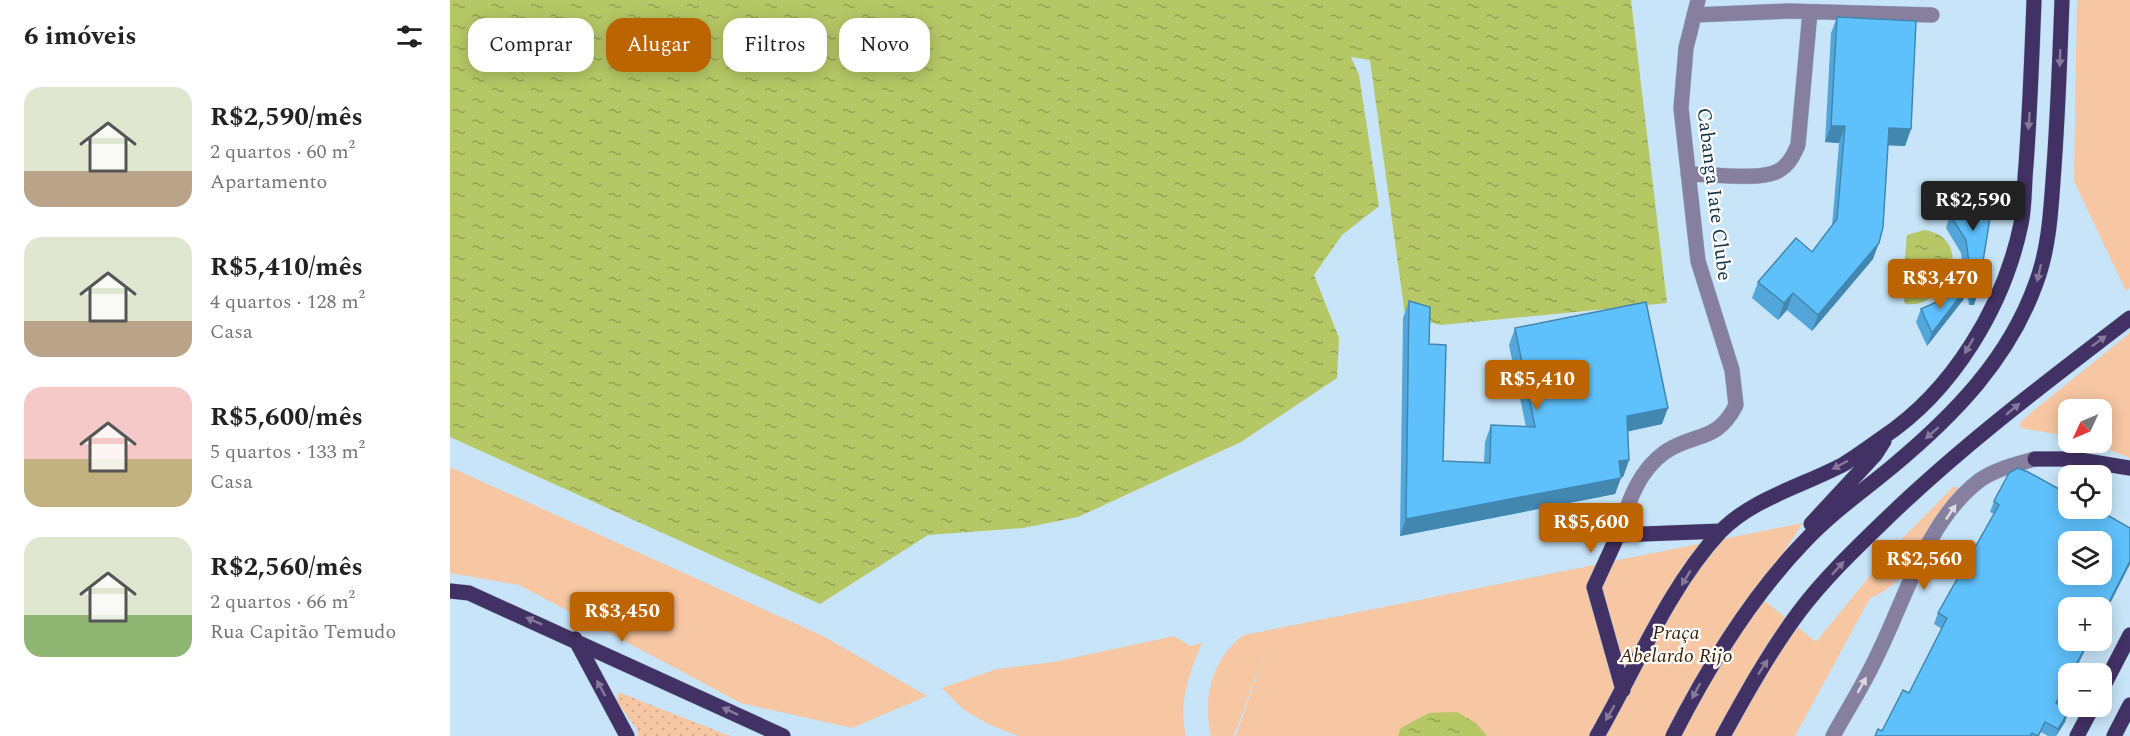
<!DOCTYPE html>
<html lang="pt">
<meta charset="utf-8">
<style>
:root{--surface:#fff;--page:#f6f6f6;--text:#222;--muted:#767676;--accent:#bc6400}
body{margin:0;font-family:Spectral,serif;background:var(--page);color:var(--text);height:100vh;display:flex;flex-direction:column;font-size:22px;white-space:nowrap}
*{box-sizing:border-box;margin:0}
p{font-size:20px;color:var(--muted)}
.icon{flex:none;width:33px;height:33px;fill:none;stroke:currentColor;stroke-width:2;stroke-linecap:round;stroke-linejoin:round}
.map{position:relative;flex:1;overflow:hidden}
.details{display:flex;flex-direction:column;background:var(--surface);width:450px}
.details>*{flex:none}
.banner{position:absolute;left:18px;top:18px;width:570px;height:54px;display:flex;gap:12px}
.needle{width:39px;rotate:226deg}
.tools{position:absolute;left:1608px;top:399px;display:grid;gap:12px}
.tools a{display:grid;place-items:center;width:54px;height:54px;border-radius:12px;background:var(--surface);box-shadow:0 3px 15px #0003;font-size:30px}
.price{position:absolute;translate:-50% -51px;padding:0 14px;border-radius:6px;background:var(--accent);color:#fff;font-size:20px;line-height:39px;filter:drop-shadow(0 2px 3px #0008)}
.price::after{content:'';position:absolute;left:50%;top:36px;width:18px;height:14px;margin-left:-9px;background:inherit;clip-path:polygon(0 0,100% 0,50% 100%)}
.price.current{background:#222;color:#fff}
ul{padding:0;list-style:none}
li{display:flex;align-items:center;gap:18px;height:150px;padding:0 24px}
li span{display:grid;place-items:center;flex:none;width:168px;height:120px;border-radius:18px;color:#555}
li>.icon{margin-inline-start:auto}
span .icon{width:72px;height:72px;fill:#fffc;stroke-width:1}
li b{font-size:26px}
h2{display:flex;justify-content:space-between;align-items:center;height:72px;padding:0 24px;font-size:26px}
.tag{padding:0 21px;border-radius:18px;background:var(--surface);box-shadow:0 3px 15px #0003;font-size:21px;line-height:54px}
.tag.current{background:var(--accent);color:#fff}
main{display:flex;flex:1;min-height:0}
.map>svg:first-child{display:block}
.grass{fill:url(#grass-dots)}
.park{fill:#f7c6a2}
.water{fill:url(#water-ripples)}
.lines{fill:none;stroke-linecap:round;stroke-linejoin:round}
.minor-casing{stroke:#a3c1d5;stroke-width:16}
.major-casing{stroke:#a3c1d5;stroke-width:16}
.minor{stroke:#877f9e;stroke-width:15}
.major{stroke:#423164;stroke-width:15}
.wall{fill:#52a6d9}
.shaded-wall{fill:#4287b0}
.building{fill:#5fc1fc;stroke:#4287b0;stroke-width:1.5;fill-rule:evenodd}
.oneway{fill:#84799a}
.oneway2{fill:#dbd9e2}
.labels{text-anchor:middle;stroke-width:4.5;stroke-linejoin:round;paint-order:stroke}
.street-label{font-size:20px;fill:#153649;stroke:#fff}
.park-label{font-size:20px;font-style:italic;fill:#422207;stroke:#fff}
</style>
<main>
<section class="details">
<h2>6 imóveis<svg class="icon" aria-label="filters" viewBox="0 0 24 24"><path d="M4 7h16M4 17h16"/><circle cx="9" cy="7" r="2"/><circle cx="15" cy="17" r="2"/></svg></h2>
<ul>
<li><span style="background:linear-gradient(#dfe7d0 70%,#b9a48a 0)"><svg class="icon" aria-label="home" viewBox="0 0 24 24"><path d="M3 11l9-7 9 7M6 9v11h12V9"/></svg></span><div><b>R$2,590/mês</b><p>2 quartos · 60 m²</p><p>Apartamento</p></div></li>
<li><span style="background:linear-gradient(#dfe7d0 70%,#b9a48a 0)"><svg class="icon" aria-label="home" viewBox="0 0 24 24"><path d="M3 11l9-7 9 7M6 9v11h12V9"/></svg></span><div><b>R$5,410/mês</b><p>4 quartos · 128 m²</p><p>Casa</p></div></li>
<li><span style="background:linear-gradient(#f6c9c9 60%,#c2b280 0)"><svg class="icon" aria-label="home" viewBox="0 0 24 24"><path d="M3 11l9-7 9 7M6 9v11h12V9"/></svg></span><div><b>R$5,600/mês</b><p>5 quartos · 133 m²</p><p>Casa</p></div></li>
<li><span style="background:linear-gradient(#dfe7d0 65%,#8fb573 0)"><svg class="icon" aria-label="home" viewBox="0 0 24 24"><path d="M3 11l9-7 9 7M6 9v11h12V9"/></svg></span><div><b>R$2,560/mês</b><p>2 quartos · 66 m²</p><p>Rua Capitão Temudo</p></div></li>
</ul>
</section>
<div class="map">
<svg width="1680" height="736" viewBox="0 0 1680 736">
<defs>
<pattern id="grass-dots" width="8" height="8" patternUnits="userSpaceOnUse" patternTransform="scale(1.5)"><rect width="8" height="8" fill="#f7c6a2"/><path d="M2 2h.1M6 6h.1" fill="none" stroke="#d3ab8d" stroke-width="1.8" stroke-linecap="round"/></pattern>
<pattern id="water-ripples" width="26" height="14" patternUnits="userSpaceOnUse" patternTransform="scale(1.5)"><rect width="26" height="14" fill="#b6c765"/><path d="M2 4q2-2 4 0t4 0M15 11q2-2 4 0t4 0" fill="none" stroke="#93a255"/></pattern>
</defs>
<rect width="100%" height="100%" fill="#c7e4f8"/>
<path class="grass" d="M168 692 280 736H188L187 729 167 702Z"/>
<path class="park" d="M1627 0H1680V288L1676 291 1624 181Z
M1680 333V458L1642 443 1652 442V410H1618V436L1570 428 1571 422 1583 411Z
M0 467 375 637 477 696 402 728 291 703 69 585 0 573Z
M1504 486 1509 489C1488 522 1459 585 1420 598L1345 736H786L818 643 784 736H761C752 700 762 657 794 635L1353 523 1306 594 1366 642 1440 551Z
M724 636 740 646 752 643C739 674 728 702 736 736H568L538 724 513 709 492 688 547 669 604 662Z"/>
<path class="water" d="M0 0H1181L1217 303 991 325 955 315 920 60 901 57 909 75 929 206 892 235 864 275 889 338 887 378 791 442 628 517 573 528 478 535 370 604 0 437Z
M1474 230C1527 238 1498 310 1455 304L1452 288 1457 235Z
M1007 712 1026 723 1037 736H948L951 728 979 713Z"/>
<g class="lines">
<defs>
<path id="minor" d="M1244 15 1339 11 1482 15
M1238 174C1260 174 1310 181 1328 171 1339 165 1343 156 1348 145L1360 12
M1168 535C1178 504 1187 472 1215 452 1245 432 1267 443 1286 405L1282 370 1248 261 1231 108 1236 48 1248 0
M1383 736C1396 712 1411 689 1423 664 1454 605 1474 522 1530 480 1546 469 1567 464 1585 459"/>
<path id="major" d="M1585 459H1624L1680 468
M1361 524 1425 455 1434 441
M0 591 19 593 333 736
M125 639 177 736
M1652 689 1680 635
M1173 690 1144 587 1168 535 1271 531
M1147 736C1185 670 1218 588 1270 532 1303 498 1353 486 1394 464 1407 456 1419 447 1432 438 1503 391 1554 306 1571 224 1575 205 1574 184 1576 165 1580 110 1582 55 1584 0
M1223 736C1258 667 1300 598 1354 542 1381 513 1413 491 1443 466 1504 415 1559 359 1586 283 1600 246 1601 206 1604 167 1608 111 1610 56 1612 0
M1273 736C1296 694 1320 651 1349 612 1373 580 1403 551 1432 523 1509 448 1595 383 1680 318
M1627 736 1643 706
M1664 736 1680 705"/>
</defs>
<use href="#minor" class="minor-casing"/>
<use href="#major" class="major-casing"/>
<use href="#minor" class="minor"/>
<use href="#major" class="major"/>
</g>
<path class="wall" d="M1387 17 1461 129 1455 146 1438 145 1423 259 1362 331 1337 310 1328 320 1302 298 1308 282 1362 252 1382 226 1389 143 1375 142 1381 33Z
M1514 194 1528 292 1524 305H1519L1516 289 1513 300 1477 346 1466 322 1471 309 1480 305 1516 287 1511 253 1496 228 1500 215Z
M959 301 979 344 993 461 1034 462 1035 442 1041 425 1076 427 1059 345 1065 328 1212 424 1178 431 1179 460 1173 477H1171L1165 494 950 536 953 318Z
M1544 501 1680 528V564L1652 619V608L1618 640H1640L1623 674H1618V682L1607 704 1615 722 1606 736H1598L1591 732 1589 736H1425L1432 731 1459 693 1492 629 1484 624 1488 613 1544 514 1540 512Z"/>
<path class="shaded-wall" d="M1381 126H1395L1389 143 1375 142Z
M1439 128 1461 129 1455 146 1433 145Z
M1429 243 1423 259 1362 331 1368 315Z
M1517 287 1513 300 1477 346 1482 333Z
M1523 292H1528L1524 305H1519Z
M1343 293 1337 310 1328 320 1334 303Z
M1218 408 1212 424 1171 433 1177 416Z
M1179 460 1173 477 1163 478 1169 461Z
M1171 478 1165 494 950 536 956 519Z
M1680 561V564L1652 619V616Z
M1639 640H1640L1623 674H1621Z
M1618 679V682L1602 714 1606 703Z
M1619 711 1615 722 1606 736 1608 729Z"/>
<path class="building" d="M1387 17 1466 21 1461 129 1439 128 1433 227 1429 243 1368 315 1343 293 1334 303 1308 282 1346 238 1362 252 1387 219 1395 126H1381Z
M1514 194 1537 199 1540 218 1528 292H1523L1516 240 1500 215Z
M1517 287 1482 333 1471 309 1480 305Z
M959 301 980 307 979 344 996 345 993 461 1040 463 1041 425 1085 427 1065 328 1196 302 1218 408 1177 416 1179 460 1169 461 1171 478 956 519Z
M1568 468 1578 472 1618 494V508H1645L1680 528V561L1652 616V608H1618V640H1639L1621 674H1618V679L1606 703 1619 711 1608 729 1595 722 1588 736 1582 733 1580 736H1425L1428 729 1432 731 1453 690 1459 693 1497 618 1488 613 1549 505 1544 501 1559 473ZM1618 542H1652V574H1618Z"/>
<defs><path id="oneway-solid" d="M-6-.8H1V-3.2L6.5 0L1 3.2V.8H-6Z" transform="scale(1.5)"/></defs>
<g class="oneway">
<use href="#oneway-solid" transform="translate(1610 58) rotate(92)"/>
<use href="#oneway-solid" transform="translate(1579 121) rotate(94)"/>
<use href="#oneway-solid" transform="translate(1589 273) rotate(103)"/>
<use href="#oneway-solid" transform="translate(1649 341) rotate(-37)"/>
<use href="#oneway-solid" transform="translate(1519 346) rotate(120)"/>
<use href="#oneway-solid" transform="translate(1563 409) rotate(-40)"/>
<use href="#oneway-solid" transform="translate(1482 433) rotate(139)"/>
<use href="#oneway-solid" transform="translate(1390 465) rotate(152)"/>
<use href="#oneway-solid" transform="translate(1388 568) rotate(-48)"/>
<use href="#oneway-solid" transform="translate(1236 578) rotate(121)"/>
<use href="#oneway-solid" transform="translate(84 621) rotate(-156)"/>
<use href="#oneway-solid" transform="translate(1313 667) rotate(-57)"/>
<use href="#oneway-solid" transform="translate(151 688) rotate(-118)"/>
<use href="#oneway-solid" transform="translate(1246 691) rotate(118)"/>
<use href="#oneway-solid" transform="translate(280 711) rotate(-155)"/>
<use href="#oneway-solid" transform="translate(1160 713) rotate(120)"/>
</g>
<g class="oneway2">
<use href="#oneway-solid" transform="translate(1501 512) rotate(-56)"/>
<use href="#oneway-solid" transform="translate(1412 685) rotate(-61)"/>
</g>
<g class="labels">
<g class="street-label">
<text transform="translate(1265 194) rotate(83)" y="7">Cabanga Iate Clube</text>
</g>
<g class="park-label">
<text x="1226" y="639">Praça<tspan x="1226" dy="23">Abelardo Rijo</tspan></text>
</g>
</g>
</svg>
<div class="tools">
<a><svg class="needle" viewBox="-14 -14 28 28"><path d="M0-13l5 13h-10z" fill="#e53935"/><path d="M0 13l5-13h-10z" fill="#767676"/></svg></a>
<a><svg class="icon" aria-label="locate" viewBox="0 0 24 24"><circle cx="12" cy="12" r="6"/><path d="M12 2v4M12 18v4M2 12h4M18 12h4"/></svg></a>
<a><svg class="icon" aria-label="layers" viewBox="0 0 24 24"><path d="M12 4l9 5-9 5-9-5zM3 14l9 5 9-5"/></svg></a>
<a>+</a>
<a>−</a>
</div>
<b class="price current" style="left:1523px;top:232px">R$2,590</b>
<b class="price" style="left:1490px;top:310px">R$3,470</b>
<b class="price" style="left:1087px;top:411px">R$5,410</b>
<b class="price" style="left:1141px;top:554px">R$5,600</b>
<b class="price" style="left:1474px;top:591px">R$2,560</b>
<b class="price" style="left:172px;top:643px">R$3,450</b>
<div class="banner">
<a class="tag">Comprar</a>
<a class="tag current">Alugar</a>
<a class="tag">Filtros</a>
<a class="tag">Novo</a>
</div>
</div>
</main>
